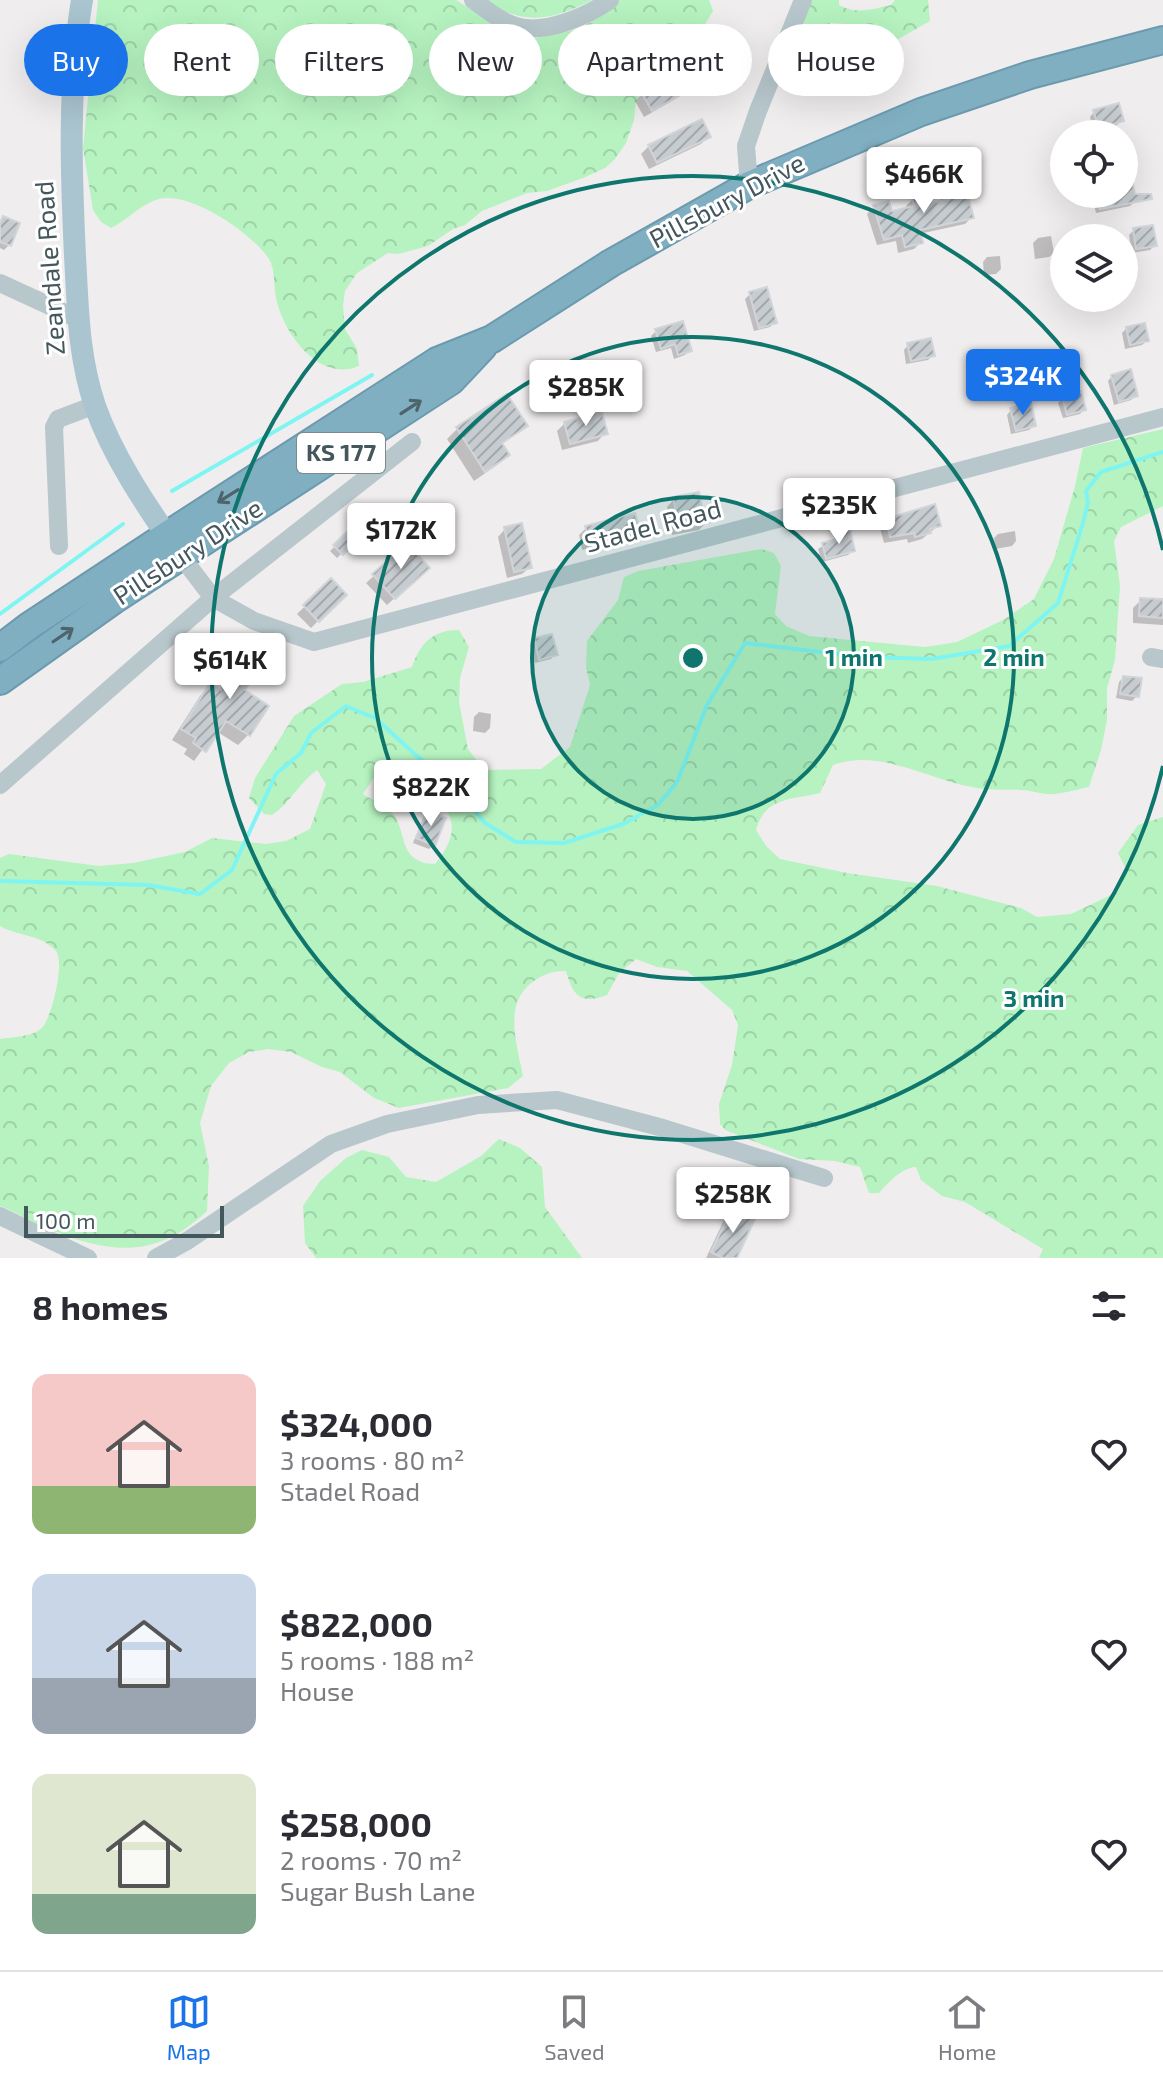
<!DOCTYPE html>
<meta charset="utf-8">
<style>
:root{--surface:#fff;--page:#f2f2f3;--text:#2b2b33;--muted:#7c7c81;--line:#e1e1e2;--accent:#1a73e8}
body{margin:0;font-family:"Exo 2",sans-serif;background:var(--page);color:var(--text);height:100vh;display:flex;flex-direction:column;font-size:30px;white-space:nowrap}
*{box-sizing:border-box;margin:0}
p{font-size:26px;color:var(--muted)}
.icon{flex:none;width:44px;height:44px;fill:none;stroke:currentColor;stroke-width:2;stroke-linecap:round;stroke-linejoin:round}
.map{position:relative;height:1258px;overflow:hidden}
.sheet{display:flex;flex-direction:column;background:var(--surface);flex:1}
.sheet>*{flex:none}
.top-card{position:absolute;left:24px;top:24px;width:1116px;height:72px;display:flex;gap:16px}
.controls{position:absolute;left:1050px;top:120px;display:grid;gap:16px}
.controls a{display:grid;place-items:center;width:88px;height:88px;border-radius:50%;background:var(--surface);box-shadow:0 8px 32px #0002;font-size:40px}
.scale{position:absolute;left:24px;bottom:20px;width:200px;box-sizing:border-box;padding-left:8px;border:4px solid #44575d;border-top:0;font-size:22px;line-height:28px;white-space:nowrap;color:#44575d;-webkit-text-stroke:6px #fff;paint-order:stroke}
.price{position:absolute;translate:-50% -68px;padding:0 18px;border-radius:8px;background:#fff;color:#222;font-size:26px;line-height:52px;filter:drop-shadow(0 2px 4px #0008)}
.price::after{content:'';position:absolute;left:50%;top:48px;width:24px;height:18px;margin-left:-12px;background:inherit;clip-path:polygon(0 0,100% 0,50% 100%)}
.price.selected{background:var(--accent);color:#fff}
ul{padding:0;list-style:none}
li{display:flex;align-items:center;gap:24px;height:200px;padding:0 32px}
li span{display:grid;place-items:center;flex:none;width:224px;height:160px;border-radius:16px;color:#555}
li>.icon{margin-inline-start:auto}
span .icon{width:96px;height:96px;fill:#fffc;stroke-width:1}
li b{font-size:34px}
h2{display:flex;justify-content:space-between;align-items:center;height:96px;padding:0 32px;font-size:34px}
.tag{padding:0 28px;border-radius:36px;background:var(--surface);box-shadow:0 8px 32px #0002;font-size:28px;line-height:72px}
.tag.selected{background:var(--accent);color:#fff}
.dock{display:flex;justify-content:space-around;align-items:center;height:112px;border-top:2px solid var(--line);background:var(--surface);font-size:22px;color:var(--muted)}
.dock a{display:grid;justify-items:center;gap:4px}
.dock .selected{color:var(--accent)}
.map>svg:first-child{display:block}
.forest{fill:url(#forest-crowns);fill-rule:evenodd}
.shadow{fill:#0003}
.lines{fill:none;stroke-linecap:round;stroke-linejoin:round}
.stream{stroke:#7ff5f2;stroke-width:4}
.building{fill:url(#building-hatch);stroke:#d1d5da;stroke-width:2}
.highway-casing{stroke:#6b9aae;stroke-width:30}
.minor{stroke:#b7c7cc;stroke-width:18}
.major{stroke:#aac5d0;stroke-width:22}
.highway{stroke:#80afc2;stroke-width:26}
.oneway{stroke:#4d646c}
.ring{fill:none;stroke:#0f766e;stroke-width:4}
.labels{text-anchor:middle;stroke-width:6;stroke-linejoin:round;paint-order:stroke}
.shield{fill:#fff;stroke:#7c898e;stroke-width:2}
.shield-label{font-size:24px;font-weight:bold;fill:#44575d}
.street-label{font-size:26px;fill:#44575d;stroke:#fff}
.centre{fill:#0f766e;stroke:#fff;stroke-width:4}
.ring-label{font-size:24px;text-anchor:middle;font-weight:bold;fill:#0f766e;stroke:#fff;stroke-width:6;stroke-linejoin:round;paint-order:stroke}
</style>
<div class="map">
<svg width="1163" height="1258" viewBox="0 0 1163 1258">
<defs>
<pattern id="forest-crowns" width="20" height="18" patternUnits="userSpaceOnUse" patternTransform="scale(2)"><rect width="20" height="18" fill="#b6f3c0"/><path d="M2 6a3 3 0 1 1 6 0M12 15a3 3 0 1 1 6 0" fill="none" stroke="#9ed2a7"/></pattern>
<pattern id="building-hatch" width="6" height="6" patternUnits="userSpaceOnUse" patternTransform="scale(2)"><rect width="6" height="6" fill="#c7ccd1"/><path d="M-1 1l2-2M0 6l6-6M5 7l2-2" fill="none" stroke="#a3a8ad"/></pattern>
</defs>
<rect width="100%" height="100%" fill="#f0edee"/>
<path class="forest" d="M98 0H456L514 36 535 38 580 29 620 0H709L713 11 692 46 682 57 663 68 644 88 636 101 634 120 626 143 615 159 605 168 583 178 547 191 527 193 482 211 465 225 453 229 428 246 398 254 388 253 357 273 345 291 343 306 345 329 357 349 359 366C320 383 285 335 277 302 273 289 276 270 269 259 252 233 190 191 159 199 140 204 128 220 111 228L101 222 93 210 83 148Z
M484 0H592C551 21 524 26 484 0Z
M810 0H839V5C856 15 873 9 891 5L895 0H928L930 21 895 41 882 38 850 44 846 24 830 23 825 42 812 63 796 67 793 54Z
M1163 429V506L1121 527 1114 541 1120 586 1115 660 1107 688V720L1101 750 1089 787C1075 790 1059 795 1046 794 1038 793 1029 790 1021 790 1005 789 988 791 972 787 927 779 879 748 833 765L820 793C791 800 765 797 756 830L766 846 780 859 847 873 937 886 1021 908 1037 917 1071 914 1113 894 1125 867 1118 853 1138 825 1163 817V1258H1039L1043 1249 965 1202 942 1196 921 1180 916 1167C901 1168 889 1182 879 1193H869L860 1167 835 1161 799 1159 725 1130 720 1124 719 1104 732 1065 738 1025 732 1010 687 971 657 967 636 959 619 973 607 995C581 1005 573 996 566 971 543 970 519 986 515 1011 512 1032 519 1056 523 1076L508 1088 399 1108 374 1098 340 1072 322 1067 291 1052 268 1049 249 1052 229 1063 211 1086 200 1123 209 1166 207 1211C158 1258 112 1255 51 1230 34 1223 18 1213 0 1206V1039C12 1037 32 1037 42 1028 52 1017 65 962 56 951 40 933 18 937 0 926V858L9 854 99 866 133 863 185 852 212 838 266 844 286 841 310 829 326 784 317 770C298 784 290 803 272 815L264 814 249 798 255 778 294 716 342 684 363 682 412 667C420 643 433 630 459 630L469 647 460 678 459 702 468 749 484 770 541 769 570 747 590 685 586 667 587 641 618 600 624 577 638 571 761 549 774 553 781 566 775 614 786 626 809 636 925 647 957 642 1003 620 1034 599 1054 559 1075 486 1083 448ZM379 776C428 786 479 812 435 864 396 863 408 829 392 813 384 805 372 800 363 794L373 779Z
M499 1139 520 1148 542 1167 545 1207 582 1258H316L305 1243 303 1206 320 1181 346 1158 362 1150 389 1157 406 1177 436 1182 481 1156Z"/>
<path class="shadow" d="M682 71 691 87 684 94 644 117 635 101 642 94Z
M1094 112 1122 120 1117 125 1094 132 1090 117Z
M708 137 701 144 649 169 641 154 649 146Z
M1124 186 1134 202 1130 206 1096 213 1092 196 1094 194H1124Z
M946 189 972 217 965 224 919 234 921 242 914 249 898 253 896 241 877 245 867 214 874 207 890 214 907 210 906 206 913 199 925 206 941 202 940 196Z
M4 219 9 245 4 250 0 248V222Z
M1134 230 1154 246 1150 250 1132 253 1129 235Z
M1051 236 1054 253 1049 257 1035 259 1033 243 1038 238Z
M1000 256 1001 269 996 274 984 275 983 262 987 257Z
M750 294 775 322 770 327 754 331 745 299Z
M1127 328 1147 341 1142 345 1125 349 1122 333Z
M656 331 690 350 685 355 674 359 671 348 656 352 651 336Z
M908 345 933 355 928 360 906 364 904 350Z
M1016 374 1018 384 1005 388 1003 378Z
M1112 376 1136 395 1131 400 1114 405 1108 381Z
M506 397 525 426 501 445 507 455 497 465 474 481 447 439 457 429Z
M1063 398 1084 409 1080 414 1063 418 1058 403Z
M1011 410 1034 426 1029 430 1011 434 1007 415Z
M565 423 605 433 598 441 562 450 557 431Z
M674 499 707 522 699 530 672 535 667 507Z
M368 515 375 523 337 558 330 551Z
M887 521 939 525 922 539 908 543 907 539 884 543 880 528Z
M586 528 637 531 630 538 582 550 579 535Z
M505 529 530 567 522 574 507 578 498 537Z
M1015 531 1016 541 1012 546 995 549 994 538 998 534Z
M840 535 853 550 848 555 822 562 818 549Z
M407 546 427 568 387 605 366 583Z
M331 581 344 595 311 628 297 614Z
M1141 600 1163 601V625L1133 623V608Z
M257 637 242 691 266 706 248 735 238 745 216 731 194 761 184 754 187 749 172 740 200 696 210 686 219 691 247 648Z
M535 640 555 654 551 659 535 663 530 645Z
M1123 678 1137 696 1132 701 1116 698 1119 682Z
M479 712 491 714 490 728 485 733 473 731 474 717Z
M428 813 434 845 429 849 413 843 423 818Z
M732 1211 735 1258H706L725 1218Z"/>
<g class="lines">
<path class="stream" d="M172 491 372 375
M0 614 123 524
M0 881 148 885 200 894 232 870 276 774 301 753 311 733 346 706 375 718 459 794 485 823 516 842 564 843 623 824 658 805 677 782 707 705 745 643 862 657 932 659 1009 646 1058 603 1083 523 1088 502 1086 491 1101 472 1163 452"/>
</g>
<path class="building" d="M682 68 694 87 652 111 641 92Z
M1119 103 1124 121 1099 128 1093 110Z
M702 119 711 137 657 163 648 145Z
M1129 165 1135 194H1151L1152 199 1100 209 1097 194H1124V166Z
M964 182 974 218 920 230 923 243 905 247 902 235 884 240 873 205 889 201 892 211 914 206 912 197 924 194 927 204 949 199 945 188Z
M3 216 20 223 11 246 0 242V223Z
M1153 225 1157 246 1136 249 1133 228Z
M767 287 777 323 759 328 749 292Z
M683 321 692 351 678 355 675 344 661 349 655 329Z
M1145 323 1149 341 1130 345 1126 327Z
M931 338 935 356 911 361 907 343Z
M1131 369 1138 396 1119 402 1111 375Z
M1081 391 1086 410 1067 415 1062 396Z
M507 394 528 426 502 443 510 455 485 472 456 427Z
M1031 403 1036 426 1016 431 1010 408Z
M602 412 608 434 570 444 564 422Z
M699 492 702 508H706L709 523 679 528 673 497Z
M935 504 941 526 930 529 931 533 915 537 914 533 890 537 886 519Z
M368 512 378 523 343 555 333 545Z
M635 513 640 531 590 544 585 526Z
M522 523 532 568 514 572 504 527Z
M850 530 855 551 826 559 822 543 840 538 839 533Z
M407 543 430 568 395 599 372 574Z
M331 578 347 595 319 622 303 605Z
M1140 598 1163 599V618L1139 616Z
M552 634 558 655 539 660 534 638Z
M257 635 274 646 245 690 269 706 250 736 226 721 206 752 193 743 196 738 181 729 210 683 221 690Z
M1123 676 1142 678 1139 697 1120 694Z
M427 811 446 818 435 846 416 838Z
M732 1208 755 1219 737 1258H723L711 1252Z"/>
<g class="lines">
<defs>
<path id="highway" d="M0 648 29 626 167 535 437 361 492 339 611 263 749 185 921 112 1030 75 1163 40
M0 681 114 600 451 381 483 347"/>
</defs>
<use href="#highway" class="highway-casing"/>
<path class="minor" d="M473 0C487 10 500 21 516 26 545 35 587 16 610 0
M749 185 746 146 758 111 803 0
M0 283 76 318
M59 546 54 427 58 419 95 405
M181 556 213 598 254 621 314 642 1163 417
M1151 657 1163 659
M0 785 213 598 412 442
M0 1216 88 1258
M156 1258 187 1241 331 1144 387 1124 478 1105 557 1100 663 1128 824 1178"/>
<path class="major" d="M82 0C68 84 71 171 75 256 78 308 78 355 95 406 113 457 146 505 176 549"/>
<use href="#highway" class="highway"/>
</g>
<defs><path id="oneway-shaft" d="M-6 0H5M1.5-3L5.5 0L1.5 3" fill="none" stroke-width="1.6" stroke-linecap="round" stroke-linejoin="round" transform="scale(2)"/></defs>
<g class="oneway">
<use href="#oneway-shaft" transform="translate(411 407) rotate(-33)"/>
<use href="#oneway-shaft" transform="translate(228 496) rotate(148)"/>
<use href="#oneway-shaft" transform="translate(63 635) rotate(-34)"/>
</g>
<circle cx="693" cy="658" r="161" fill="#0f766e" fill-opacity=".12"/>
<g class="ring">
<circle cx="693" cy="658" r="161"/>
<circle cx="693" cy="658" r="321"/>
<path d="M1163 766A482 482 0 1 1 1163 550"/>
</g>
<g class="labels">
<rect class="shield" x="297" y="433" width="88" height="40" rx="6"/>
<g class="shield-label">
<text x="341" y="461">KS 177</text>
</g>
<g class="street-label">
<text transform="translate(727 201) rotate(-28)" y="9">Pillsbury Drive</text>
<text transform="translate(50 268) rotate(-94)" y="9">Zeandale Road</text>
<text transform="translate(653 526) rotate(-15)" y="9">Stadel Road</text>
<text transform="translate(188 552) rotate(-33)" y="9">Pillsbury Drive</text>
</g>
</g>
<circle cx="693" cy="658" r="12" class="centre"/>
<g class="ring-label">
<text x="854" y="666">1 min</text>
<text x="1014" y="666">2 min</text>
<text x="1034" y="1007">3 min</text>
</g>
</svg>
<div class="controls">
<a><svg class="icon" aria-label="locate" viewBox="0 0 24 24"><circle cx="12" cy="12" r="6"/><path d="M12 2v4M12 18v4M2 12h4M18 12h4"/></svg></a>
<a><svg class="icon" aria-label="layers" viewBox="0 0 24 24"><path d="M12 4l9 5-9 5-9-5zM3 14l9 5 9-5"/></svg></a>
</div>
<div class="scale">100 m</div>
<b class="price" style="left:924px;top:215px">$466K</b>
<b class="price selected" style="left:1023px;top:417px">$324K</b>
<b class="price" style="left:586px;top:428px">$285K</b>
<b class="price" style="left:839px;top:546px">$235K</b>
<b class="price" style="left:401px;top:571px">$172K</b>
<b class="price" style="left:230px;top:701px">$614K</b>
<b class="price" style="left:431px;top:828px">$822K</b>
<b class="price" style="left:733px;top:1235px">$258K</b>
<div class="top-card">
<a class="tag selected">Buy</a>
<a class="tag">Rent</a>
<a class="tag">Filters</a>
<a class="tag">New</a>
<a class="tag">Apartment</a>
<a class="tag">House</a>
</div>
</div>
<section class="sheet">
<h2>8 homes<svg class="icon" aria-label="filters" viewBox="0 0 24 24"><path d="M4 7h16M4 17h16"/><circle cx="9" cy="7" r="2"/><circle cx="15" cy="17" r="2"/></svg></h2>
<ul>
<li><span style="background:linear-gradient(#f6c9c9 70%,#8fb573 0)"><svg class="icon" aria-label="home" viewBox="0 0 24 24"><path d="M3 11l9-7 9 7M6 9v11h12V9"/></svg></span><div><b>$324,000</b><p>3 rooms · 80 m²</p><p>Stadel Road</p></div><svg class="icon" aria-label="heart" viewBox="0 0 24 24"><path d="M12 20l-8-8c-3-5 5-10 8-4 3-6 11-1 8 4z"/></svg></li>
<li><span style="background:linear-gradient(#c9d6e8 65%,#9aa5b1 0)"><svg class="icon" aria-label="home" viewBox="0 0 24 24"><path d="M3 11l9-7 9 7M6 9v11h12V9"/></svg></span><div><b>$822,000</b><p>5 rooms · 188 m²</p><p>House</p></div><svg class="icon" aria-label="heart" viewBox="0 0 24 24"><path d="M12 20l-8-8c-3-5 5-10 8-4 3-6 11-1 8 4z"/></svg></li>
<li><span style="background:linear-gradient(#dfe7d0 75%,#7fa58c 0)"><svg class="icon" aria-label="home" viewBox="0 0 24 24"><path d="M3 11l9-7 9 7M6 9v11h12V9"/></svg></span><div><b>$258,000</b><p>2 rooms · 70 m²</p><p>Sugar Bush Lane</p></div><svg class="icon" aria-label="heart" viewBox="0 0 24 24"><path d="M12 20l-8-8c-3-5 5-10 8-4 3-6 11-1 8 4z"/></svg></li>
</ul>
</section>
<nav class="dock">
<a class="selected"><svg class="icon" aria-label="map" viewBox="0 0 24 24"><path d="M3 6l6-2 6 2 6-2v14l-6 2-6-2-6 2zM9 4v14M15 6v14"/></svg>Map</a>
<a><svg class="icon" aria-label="saved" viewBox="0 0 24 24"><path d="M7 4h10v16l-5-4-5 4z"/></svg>Saved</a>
<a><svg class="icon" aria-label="home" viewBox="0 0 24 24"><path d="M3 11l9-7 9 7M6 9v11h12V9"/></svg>Home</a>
</nav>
